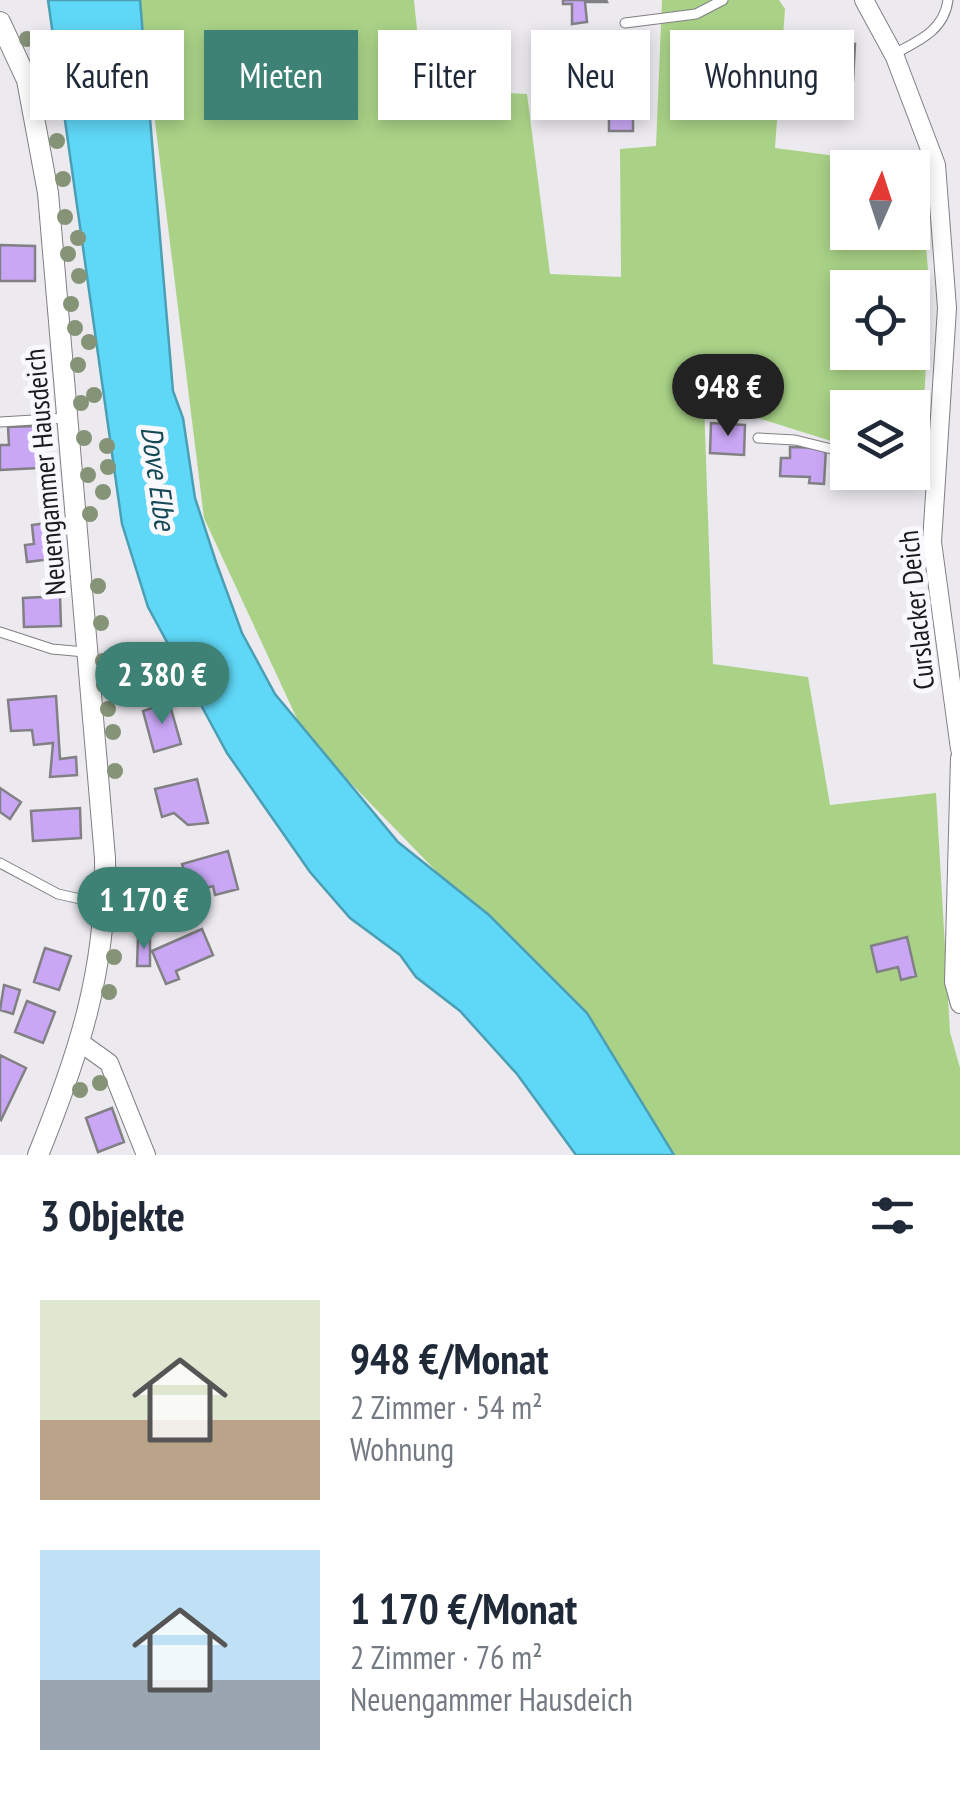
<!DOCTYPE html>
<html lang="de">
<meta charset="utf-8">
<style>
:root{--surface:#fff;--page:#f6f6f7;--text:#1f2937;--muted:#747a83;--accent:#3e8175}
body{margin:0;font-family:"PT Sans Narrow",sans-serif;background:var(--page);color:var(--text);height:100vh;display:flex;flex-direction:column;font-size:38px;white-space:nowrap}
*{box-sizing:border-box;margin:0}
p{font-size:32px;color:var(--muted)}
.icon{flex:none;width:55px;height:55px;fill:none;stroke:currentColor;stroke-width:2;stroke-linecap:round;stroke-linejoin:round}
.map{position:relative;height:1155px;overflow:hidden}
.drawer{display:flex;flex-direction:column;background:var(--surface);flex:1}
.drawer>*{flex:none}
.guide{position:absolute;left:30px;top:30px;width:900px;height:90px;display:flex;gap:20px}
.needle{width:65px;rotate:3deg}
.fabs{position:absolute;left:830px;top:150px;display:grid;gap:20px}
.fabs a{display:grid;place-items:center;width:100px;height:100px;border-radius:0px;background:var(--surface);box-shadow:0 5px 15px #0003;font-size:50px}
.price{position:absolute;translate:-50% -85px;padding:0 22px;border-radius:35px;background:var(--accent);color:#fff;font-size:32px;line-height:65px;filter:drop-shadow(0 2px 5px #0008)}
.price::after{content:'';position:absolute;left:50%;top:60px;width:30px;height:22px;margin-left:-15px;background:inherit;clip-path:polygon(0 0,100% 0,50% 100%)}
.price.on{background:#222;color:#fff}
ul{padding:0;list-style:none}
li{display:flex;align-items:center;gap:30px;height:250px;padding:0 40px}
li span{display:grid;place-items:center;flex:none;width:280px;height:200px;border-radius:0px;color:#555}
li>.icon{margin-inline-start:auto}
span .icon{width:120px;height:120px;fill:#fffc;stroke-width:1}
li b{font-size:42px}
h2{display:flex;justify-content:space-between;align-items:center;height:120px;padding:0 40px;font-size:42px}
.pill{padding:0 35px;border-radius:0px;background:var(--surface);box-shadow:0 5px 15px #0003;font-size:35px;line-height:90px}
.pill.on{background:var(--accent);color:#fff}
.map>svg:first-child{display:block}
.green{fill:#a9d287;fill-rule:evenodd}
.water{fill:#5fd7f6;stroke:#4b9fb5;stroke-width:2.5}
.building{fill:#c9a7f5;stroke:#818084;stroke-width:2.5}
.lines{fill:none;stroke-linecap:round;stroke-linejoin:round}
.service-casing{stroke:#807f83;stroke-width:11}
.minor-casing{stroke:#807f83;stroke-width:20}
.tertiary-casing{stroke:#807f83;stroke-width:22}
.service{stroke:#fff;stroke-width:9}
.minor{stroke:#fff;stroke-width:18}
.tertiary{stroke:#fff;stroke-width:20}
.tree{fill:#859377}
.labels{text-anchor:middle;stroke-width:10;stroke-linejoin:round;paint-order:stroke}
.street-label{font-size:28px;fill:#1b1b1c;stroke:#f9f8fc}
.water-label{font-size:30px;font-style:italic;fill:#154956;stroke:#f9f8fc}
</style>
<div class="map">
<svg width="960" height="1155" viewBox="0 0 960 1155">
<rect width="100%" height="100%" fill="#eceaef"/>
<path class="green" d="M140 0H414L423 88 527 94 550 274 621 277 620 149 656 146 662 0H779L785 9 775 148 920 167 930 296 920 469 913 466 912 408H848L847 446 704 401 713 664 808 677 830 805 936 793 950 1032 960 1068V1155H663L571 1010 305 736 204 518ZM848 168H912V232H848ZM848 288H912V352H848Z"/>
<path class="water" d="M48 0H140L173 391 183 418 195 498 216 562 242 633 275 694 398 842 489 915 587 1013 674 1155H576L517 1074 460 1011 416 977 400 955 350 918 310 872 227 753 148 607 122 524Z"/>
<path class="building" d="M563 0H606L607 2H585L587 22 572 24V4H563Z
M814 41 855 44 853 81 831 80 832 62 813 61Z
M609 49H634V99H642V118L633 117V131H609Z
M0 245 35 246V281H0Z
M711 423 745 425 744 455 710 453Z
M36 426 38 468 0 470V445H9L8 427Z
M790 447 826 448 824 484 809 483 810 477 780 476 781 458H790Z
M54 522 59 558 27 562 25 545 34 544 32 525Z
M60 596 61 626 24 627 23 598Z
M56 696 60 759 76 757 77 775 50 777 53 743 34 745 32 730 11 731 8 700Z
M169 702 181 744 154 752 143 711Z
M197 779 208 823 188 825 174 813 162 817 155 789Z
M0 788 21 802 10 819 0 812Z
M80 808 81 838 33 841 31 811Z
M228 851 238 889 215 895 213 886 190 893 182 864Z
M202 929 213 955 176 971 179 979 166 984 152 951Z
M138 937 150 938V966H137Z
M907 937 916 976 901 980 898 967 877 972 871 946Z
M45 948 71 956 59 990 34 982Z
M4 985 20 990 13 1014 0 1010Z
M27 1001 55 1012 43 1043 15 1032Z
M0 1055 26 1068 1 1120 0 1119Z
M112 1108 124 1142 98 1152 86 1118Z"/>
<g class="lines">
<defs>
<path id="service" d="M625 23 696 14 723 0
M894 54C918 41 944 31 948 0
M0 422 67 418
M758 438 795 440 848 453
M912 467 937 469
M0 632 52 649 85 652
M0 863 58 894 103 904"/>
<path id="minor" d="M864 0 895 57 936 165 947 308 932 542 960 749
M960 758 954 982 960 1004
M81 1043 109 1063 146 1155"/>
<path id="tertiary" d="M0 22 27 80 48 193 105 858C107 969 79 1054 38 1155"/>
</defs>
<use href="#service" class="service-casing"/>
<use href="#minor" class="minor-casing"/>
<use href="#tertiary" class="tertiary-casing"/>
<use href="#service" class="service"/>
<use href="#minor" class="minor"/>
<use href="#tertiary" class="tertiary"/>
</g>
<g class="tree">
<circle cx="27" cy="39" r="8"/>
<circle cx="41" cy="71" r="8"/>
<circle cx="53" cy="104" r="8"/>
<circle cx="57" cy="141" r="8"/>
<circle cx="63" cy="179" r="8"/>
<circle cx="65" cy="217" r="8"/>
<circle cx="78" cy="238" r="8"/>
<circle cx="68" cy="254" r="8"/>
<circle cx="79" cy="276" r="8"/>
<circle cx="71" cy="304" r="8"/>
<circle cx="75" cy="328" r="8"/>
<circle cx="89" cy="342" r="8"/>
<circle cx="78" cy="365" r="8"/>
<circle cx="94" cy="395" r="8"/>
<circle cx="81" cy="403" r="8"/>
<circle cx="84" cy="438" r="8"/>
<circle cx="107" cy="446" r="8"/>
<circle cx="108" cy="467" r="8"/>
<circle cx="88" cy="475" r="8"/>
<circle cx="103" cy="492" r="8"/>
<circle cx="90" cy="514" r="8"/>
<circle cx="98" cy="586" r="8"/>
<circle cx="101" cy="623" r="8"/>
<circle cx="103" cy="661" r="8"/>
<circle cx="104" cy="685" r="8"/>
<circle cx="108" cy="709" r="8"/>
<circle cx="113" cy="732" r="8"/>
<circle cx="115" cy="771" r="8"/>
<circle cx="120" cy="877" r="8"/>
<circle cx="121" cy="918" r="8"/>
<circle cx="114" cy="957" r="8"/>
<circle cx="109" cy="992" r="8"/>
<circle cx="100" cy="1083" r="8"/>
<circle cx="80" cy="1090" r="8"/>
</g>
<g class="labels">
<g class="street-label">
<text transform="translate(45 472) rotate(-95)" y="10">Neuengammer Hausdeich</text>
<text transform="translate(916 610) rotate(-96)" y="10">Curslacker Deich</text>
</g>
<g class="water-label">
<text transform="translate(158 478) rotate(82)" y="10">Dove Elbe</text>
</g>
</g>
</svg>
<div class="fabs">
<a><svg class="needle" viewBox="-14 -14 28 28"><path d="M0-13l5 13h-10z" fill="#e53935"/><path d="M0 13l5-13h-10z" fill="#747a83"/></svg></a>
<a><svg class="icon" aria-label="locate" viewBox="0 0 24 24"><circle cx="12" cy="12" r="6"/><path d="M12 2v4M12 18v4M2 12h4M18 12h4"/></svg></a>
<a><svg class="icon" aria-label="layers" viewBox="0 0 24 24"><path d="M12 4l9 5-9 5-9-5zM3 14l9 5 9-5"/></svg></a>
</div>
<b class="price on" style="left:728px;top:439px">948 €</b>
<b class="price" style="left:162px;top:727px">2 380 €</b>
<b class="price" style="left:144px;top:952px">1 170 €</b>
<div class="guide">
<a class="pill">Kaufen</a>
<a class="pill on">Mieten</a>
<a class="pill">Filter</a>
<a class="pill">Neu</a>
<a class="pill">Wohnung</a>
</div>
</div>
<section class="drawer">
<h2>3 Objekte<svg class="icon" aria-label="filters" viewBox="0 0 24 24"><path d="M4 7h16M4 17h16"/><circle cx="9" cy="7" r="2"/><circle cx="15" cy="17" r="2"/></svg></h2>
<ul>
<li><span style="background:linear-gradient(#dfe7d0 60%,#b9a48a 0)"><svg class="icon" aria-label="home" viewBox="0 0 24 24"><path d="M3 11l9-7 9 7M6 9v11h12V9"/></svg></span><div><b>948 €/Monat</b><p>2 Zimmer · 54 m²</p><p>Wohnung</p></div></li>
<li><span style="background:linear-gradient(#bfe0f5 65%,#9aa5b1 0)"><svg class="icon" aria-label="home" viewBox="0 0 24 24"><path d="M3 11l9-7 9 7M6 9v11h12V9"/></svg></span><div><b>1 170 €/Monat</b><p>2 Zimmer · 76 m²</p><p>Neuengammer Hausdeich</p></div></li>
</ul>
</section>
